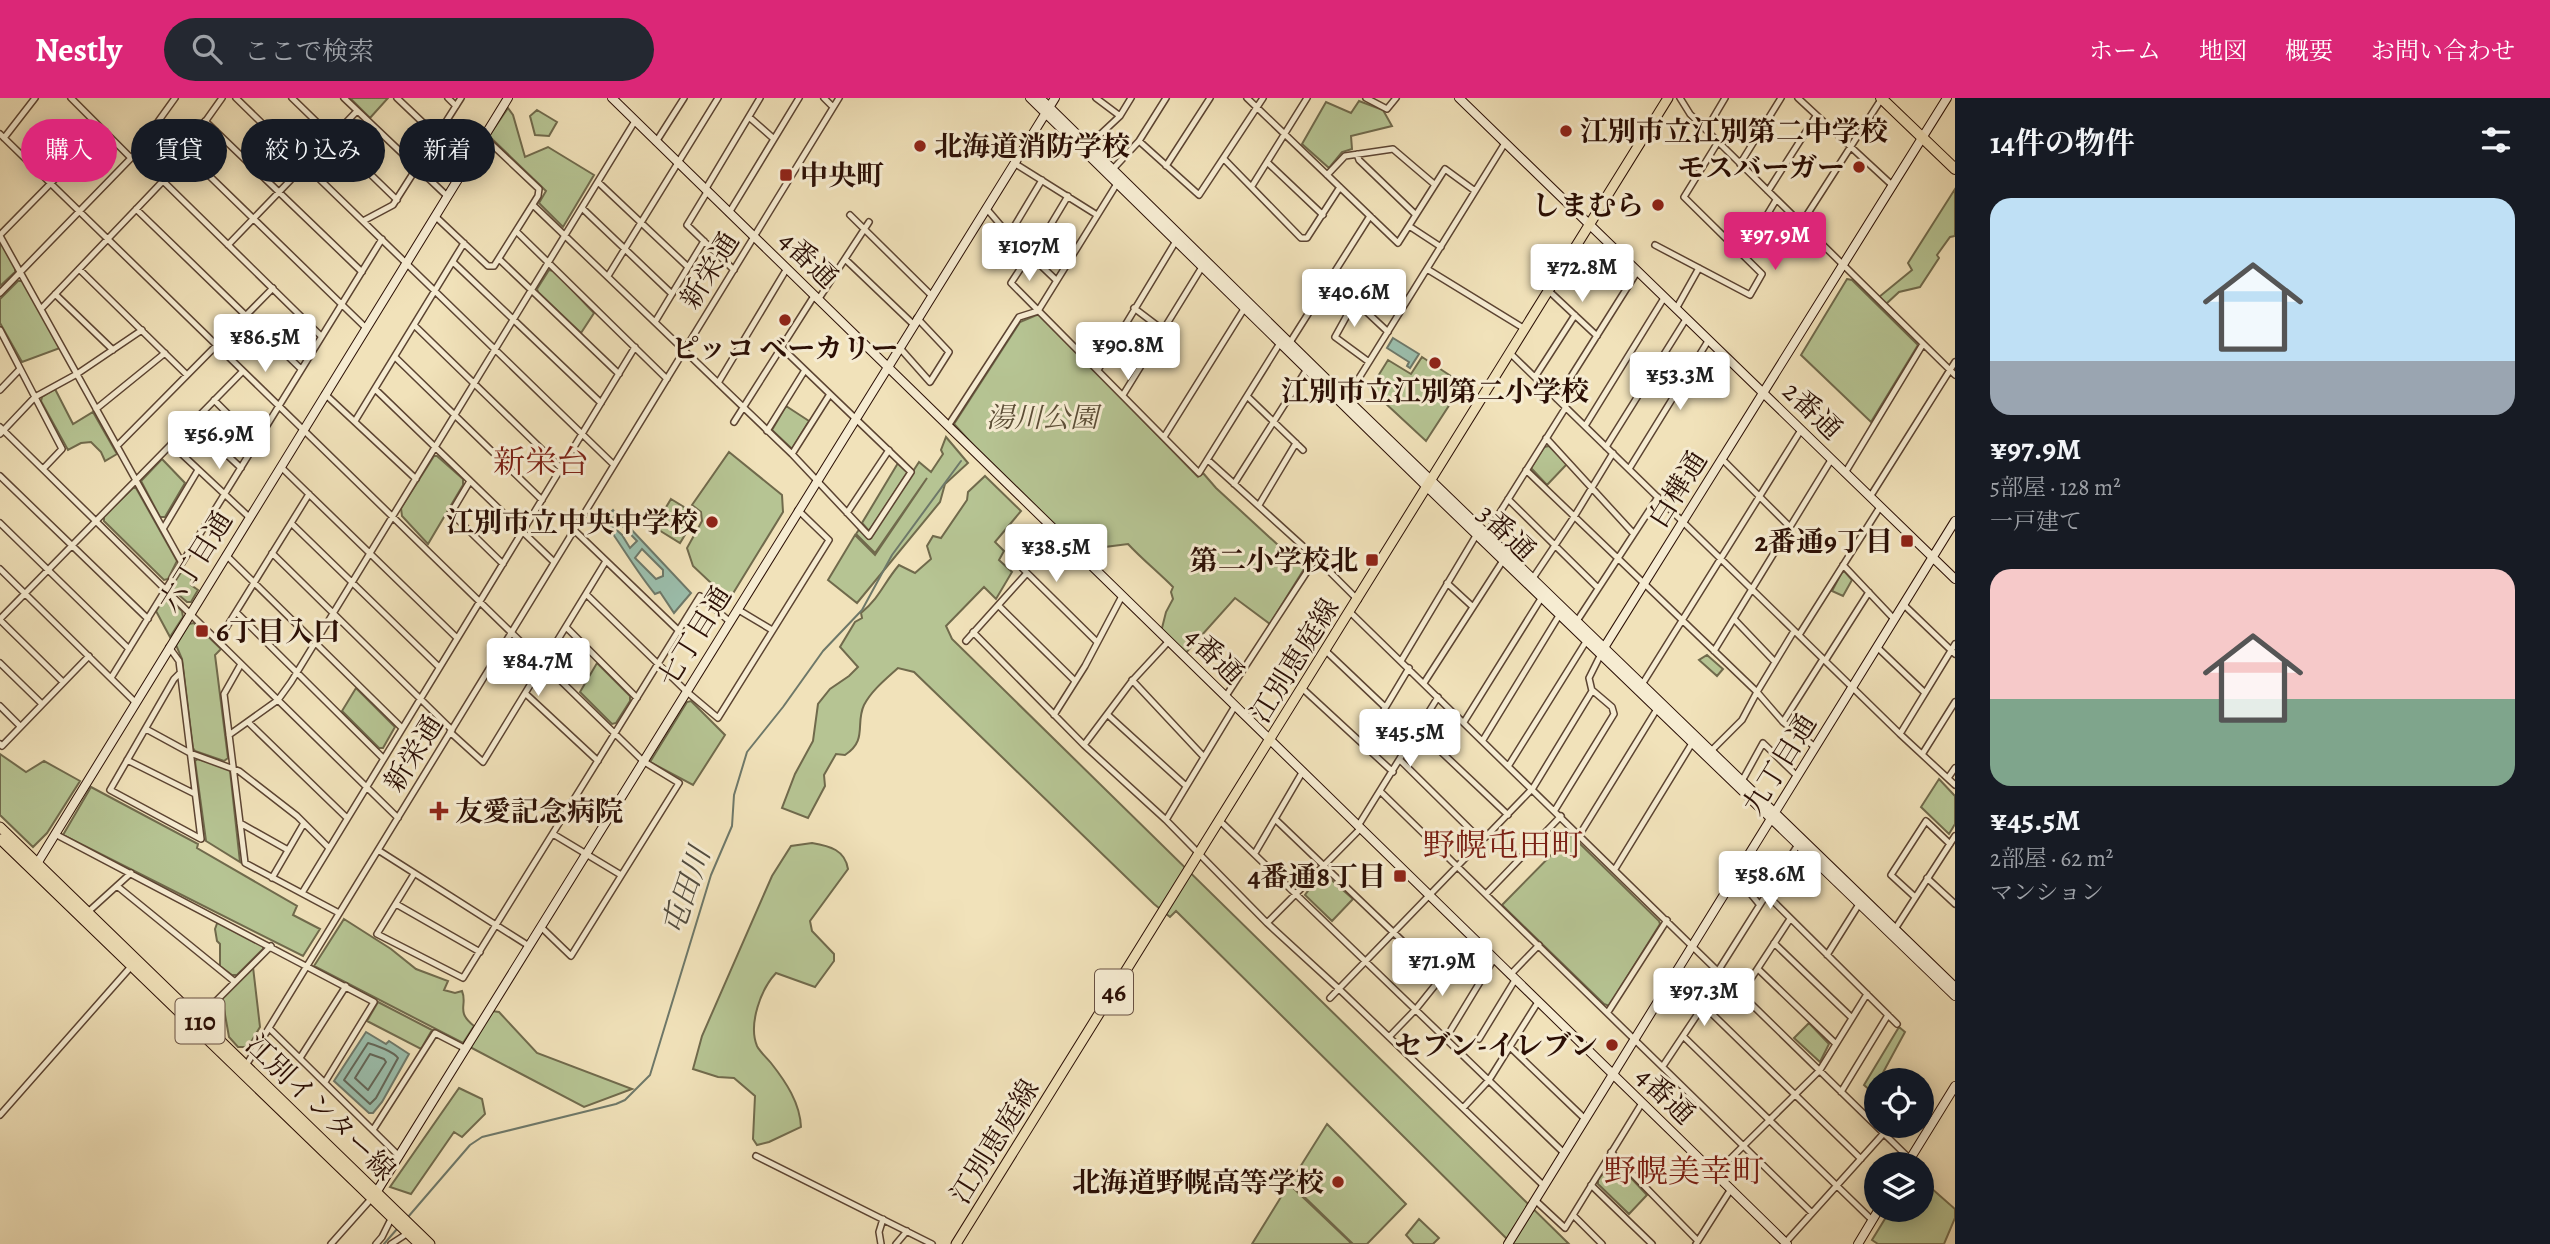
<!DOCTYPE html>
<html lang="ja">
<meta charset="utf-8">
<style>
:root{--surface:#171b24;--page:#242831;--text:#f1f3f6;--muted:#9ea1a6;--accent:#db2777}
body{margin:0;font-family:Alegreya,"Noto Serif JP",serif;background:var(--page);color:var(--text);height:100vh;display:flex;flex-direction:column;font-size:26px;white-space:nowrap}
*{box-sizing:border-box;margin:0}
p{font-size:23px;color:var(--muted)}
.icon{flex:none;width:38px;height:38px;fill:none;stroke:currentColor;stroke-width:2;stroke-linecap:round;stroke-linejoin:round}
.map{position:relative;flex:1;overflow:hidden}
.side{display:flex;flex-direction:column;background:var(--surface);width:595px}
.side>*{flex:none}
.top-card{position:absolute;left:21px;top:21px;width:665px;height:63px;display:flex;gap:14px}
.tools{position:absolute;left:1864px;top:970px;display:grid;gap:14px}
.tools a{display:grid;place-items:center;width:70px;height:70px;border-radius:50%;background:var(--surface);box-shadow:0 4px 18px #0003;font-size:35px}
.price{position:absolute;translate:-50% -60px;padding:0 16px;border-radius:7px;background:#fff;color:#222;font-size:23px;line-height:46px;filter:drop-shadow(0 2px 4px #0008)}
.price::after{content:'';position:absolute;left:50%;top:42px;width:21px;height:16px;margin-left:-10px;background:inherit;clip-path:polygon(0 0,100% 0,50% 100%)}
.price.active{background:var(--accent);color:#fff}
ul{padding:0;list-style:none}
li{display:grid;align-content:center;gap:14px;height:371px;padding:0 35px}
li span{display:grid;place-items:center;height:217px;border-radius:21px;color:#555}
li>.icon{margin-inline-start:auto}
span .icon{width:126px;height:126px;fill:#fffc;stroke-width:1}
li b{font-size:30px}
h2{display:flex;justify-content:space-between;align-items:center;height:84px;padding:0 35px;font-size:30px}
.chip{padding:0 24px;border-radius:32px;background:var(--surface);box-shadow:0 4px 18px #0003;font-size:24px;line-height:63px}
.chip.active{background:var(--accent);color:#fff}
header{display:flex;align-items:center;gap:42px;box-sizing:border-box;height:98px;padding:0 35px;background:var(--accent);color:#fff}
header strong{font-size:33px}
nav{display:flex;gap:38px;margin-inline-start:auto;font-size:24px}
.search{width:490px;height:63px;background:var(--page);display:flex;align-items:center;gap:18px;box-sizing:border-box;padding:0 24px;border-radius:38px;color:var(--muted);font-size:26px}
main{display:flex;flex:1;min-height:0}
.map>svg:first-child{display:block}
.green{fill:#b6c493;stroke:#706a4c;stroke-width:2}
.water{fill:#9bbeac;stroke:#6e7869;stroke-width:2;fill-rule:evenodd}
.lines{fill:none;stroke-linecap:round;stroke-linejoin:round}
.shore{stroke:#636658;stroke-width:2}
.stream{stroke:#6e7869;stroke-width:2}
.street-casing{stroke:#5c4432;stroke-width:8}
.secondary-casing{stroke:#2b0f05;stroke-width:10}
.primary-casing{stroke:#2b0f05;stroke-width:11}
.highway-casing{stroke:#2b0f05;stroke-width:12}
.street{stroke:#f6ecd2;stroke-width:5}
.secondary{stroke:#f6ecd2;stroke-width:8}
.primary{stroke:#f1e2ba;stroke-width:9}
.highway{stroke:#f1e2ba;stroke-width:10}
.poi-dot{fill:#8f2418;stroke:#f6ecd2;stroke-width:2.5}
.labels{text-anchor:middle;stroke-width:6;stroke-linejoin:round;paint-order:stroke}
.shield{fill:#f6ecd2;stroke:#685142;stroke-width:2}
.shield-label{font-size:26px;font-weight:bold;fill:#2b0f05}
.poi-label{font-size:28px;font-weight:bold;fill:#2b0f05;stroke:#f6ecd2;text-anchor:end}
.street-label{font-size:28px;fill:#2b0f05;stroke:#f6ecd2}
.park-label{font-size:28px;font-style:italic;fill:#5c4e37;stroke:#f6ecd2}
.water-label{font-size:30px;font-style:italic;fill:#524c3f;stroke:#f6ecd2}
.quarter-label{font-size:32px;fill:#7a1f14;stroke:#f6ecd2}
</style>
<header>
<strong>Nestly</strong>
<div class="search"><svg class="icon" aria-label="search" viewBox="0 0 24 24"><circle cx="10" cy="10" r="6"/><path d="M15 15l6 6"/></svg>ここで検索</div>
<nav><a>ホーム</a><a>地図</a><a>概要</a><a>お問い合わせ</a></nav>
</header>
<main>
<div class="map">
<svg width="1955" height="1146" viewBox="0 0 1955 1146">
<rect width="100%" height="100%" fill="#f1e2ba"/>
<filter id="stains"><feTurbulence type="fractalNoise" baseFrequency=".00286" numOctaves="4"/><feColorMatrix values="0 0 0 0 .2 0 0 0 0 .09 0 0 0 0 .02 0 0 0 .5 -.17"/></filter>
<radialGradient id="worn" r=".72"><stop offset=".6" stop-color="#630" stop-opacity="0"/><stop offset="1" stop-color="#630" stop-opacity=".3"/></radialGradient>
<path class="green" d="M350 0H388L370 20Z
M1359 3 1383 12 1392 28 1351 38 1352 51 1342 54 1329 70 1302 46 1326 4 1351 15Z
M508 10 513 17 525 59 548 49 594 77 563 129 539 105 546 93 489 38Z
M537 12 557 24 549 38 535 37 530 18Z
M1955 91V138L1950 139 1937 157 1939 160 1920 189 1899 194 1886 206 1879 199 1912 172 1908 165Z
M0 142 15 169V174L0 188Z
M549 172 554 173 594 215 581 235 538 194 537 191Z
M1847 181 1852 182 1918 247 1871 324 1801 257Z
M18 183H23L60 250 22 264 0 225V201Z
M1039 216 1198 379 1203 375 1216 390 1304 471 1270 526 1235 500 1184 557 1161 534 1166 514 1173 501 1171 494 1173 489C1158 474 1142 461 1128 446L1105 449 1096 467 994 370 954 326 1020 224Z
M1422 259 1463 286 1426 343 1370 291 1388 262 1411 276Z
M55 291 73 326 93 314 117 356 105 363 101 354 91 344 81 345 68 352 41 303 42 299Z
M786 308 809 323 792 351 772 332Z
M946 339 968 365 945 386 940 404 857 505 828 482 855 437 875 457 927 380 875 455 856 436 860 430 870 440 919 364 931 374 943 356 941 352Z
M1549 348 1567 366 1547 387 1531 370 1544 349Z
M729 354 782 397 783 414 729 502 693 468 687 450 702 423 701 414 692 407Z
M434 358H437L463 381V387L428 446 402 418 401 410Z
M162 361 185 385 165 419H160L141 383Z
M898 365 908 374 869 433 862 425Z
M985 378 1021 413 995 444 1004 453 999 462 1012 474 996 501 984 489 946 528 952 541 1569 1146H1512L1176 813 1170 819 1154 806 914 574 898 570C886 581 872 592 864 607 855 626 868 642 845 657L836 656 824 677 825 688 808 720 782 710 795 676 813 643 818 606 830 591 849 578 858 569 840 549 855 524 862 520 861 515C881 498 883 486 899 467L915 475 931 461 927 448 933 438 941 440 967 402 968 394Z
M133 390H136L177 463 168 481 164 482 104 423V418Z
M671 401 697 417 680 445 654 429Z
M184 470 192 475 191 487 198 492 191 504H187L173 492 172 488Z
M1842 474H1845L1852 482 1843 498 1832 493Z
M168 499 182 513 183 519 170 539 156 513 164 500Z
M194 525 221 551 215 557 228 660 224 663 195 653 193 650 182 561 176 547 189 526Z
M1707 557 1723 571 1717 578 1699 562Z
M597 565 630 598V603L616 625 612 626 580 594Z
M356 590 395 629 383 650H379L342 613Z
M691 603 725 637 693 687 650 664 687 604Z
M0 656 26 674 44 663 80 683 47 735 33 749 0 717Z
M198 661 228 670 230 673 240 764 206 743 195 663Z
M1939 681 1955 698V726L1949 736 1921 709Z
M91 689 198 746 197 750 297 808 293 817 320 831 303 858 63 737Z
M1571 737 1659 823 1660 826 1609 908 1604 906 1502 807Z
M812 745C830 748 845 752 848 771L810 823 812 833 834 856V863L815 889 776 875C761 891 748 926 757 948 760 954 767 960 771 965 786 984 800 1005 801 1029L769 1044 757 1047 753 1041 755 998 734 980 718 979 693 971 702 938 772 778 791 748Z
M1321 775 1326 777 1353 801 1332 823 1305 797Z
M344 821 391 851 416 871 448 883 444 892 455 895 462 893C468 907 455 913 474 928L463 945 314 868Z
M218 823 263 846V851L237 877H232L220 868V846L217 843 215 831Z
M253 869 260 929 248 949H238L229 939 224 911 210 913Z
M378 904 432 932 421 951 367 923Z
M492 913 499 914 537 955 632 991 584 1009 470 949Z
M1809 925 1829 946 1820 964 1794 940Z
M1899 929 1905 934 1879 982H1876L1872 994 1864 987Z
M459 990 482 1001 485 1016 462 1039 454 1034 411 1096 390 1089Z
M1327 1026 1406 1106 1367 1146H1353L1290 1085Z
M1612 1064H1616L1647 1097 1629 1116 1598 1086V1082Z
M1922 1082 1955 1111V1120L1944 1146H1878L1872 1142 1891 1111H1922Z
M1289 1086 1349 1143 1351 1146H1252Z
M1419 1121 1439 1140 1433 1146H1414L1406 1137Z"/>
<path class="water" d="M1393 240 1419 256 1410 270 1407 268 1409 264 1387 250Z
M613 412 691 495 674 515 660 494 655 496C636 473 621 446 603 422ZM614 419 637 443 630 450 622 437 609 425ZM642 451 663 472V478L656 481 635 460Z
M366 934 386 946 389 943 409 956 382 1004 373 1015H369L334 983Z"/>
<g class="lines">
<path class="shore" d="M368 945C376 947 394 954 398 960L376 1000 370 1006 344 982Z
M370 956 384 961 386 964 368 992 355 980Z"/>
<path class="stream" d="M408 1119 470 1047 482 1039 616 1006 625 1002 650 977 711 777 732 728 734 697 747 654 783 609 823 553 862 512 892 457 961 363
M384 1146 397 1131"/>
<defs>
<path id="street" d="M71 0 131 60
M236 0 614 367
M292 0 397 102
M344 0 447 98
M397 0 437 38
M448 0 456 8
M824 0 833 9
M1096 0 1120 18
M1247 0 1398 145 1445 71 1475 93
M1366 0 1387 11 1396 0
M1680 0 1690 16 1955 277
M1798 0 1893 88
M749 19 774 41
M205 23 362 174
M156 26 366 230
M1706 32 1725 0
M0 36 643 663 679 685 571 858 541 829
M4 40 35 0
M1139 43 1199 97 1263 0
M656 44 684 0
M1089 47 1120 18 1131 0
M1357 56 1359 62 1415 116
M1224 61 1301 140H1307L1340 89
M27 62 56 31 79 55
M1267 64 1323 117
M1014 65 1097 117
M1740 66 1781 0
M1166 68 1210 0
M1113 71 1139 43 1166 0
M1327 77 1345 58 1393 51 1434 86
M163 83 321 238
M598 84 688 169
M1252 88 1307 0
M705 92 760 0
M1768 93 1816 18
M707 94 687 127 734 172
M533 107 792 356 869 438 911 374 781 249
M582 110 672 196
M986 110 1009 137 1056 182
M136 111 301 271
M729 115 799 0
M850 117 931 197
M435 118 488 168H494L538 98 539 91 484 39
M363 123 393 107 461 0
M1801 126 1882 0
M1409 128 1441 149
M516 133 667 281
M0 137 103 32
M1009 137 1042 82
M0 138 182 465
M228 147 357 13
M1655 147 1750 197 1762 176 1684 99 1718 44
M1030 156 1011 185 1199 375 1280 245
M1743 157 1776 102
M1032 158 1068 98
M499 161 619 276
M845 161 913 226
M453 164 601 305
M79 171 187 277
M1427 171 1525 231
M608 178 718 0
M1549 193 1597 238
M0 195 134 57 175 0
M55 196 113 252
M818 202 869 124
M1134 210 1163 232
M41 211 163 83 222 0
M1676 211 1699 170
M655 224 704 143
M414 227 561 370
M0 232 62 351 43 371
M1289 246 1370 118
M899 249 930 284 949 254 917 220
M1511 256 1900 636
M395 259 542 402
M1369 264 1335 239 1355 203 1388 234
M1098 272 1176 143
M1535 279 1575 217
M718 285 786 172
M375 291 554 464
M0 292 20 271
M325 296 416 381
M1123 297 1202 169
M1248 299 1303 352
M1346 301 1505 45
M1557 301 1637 174
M214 302 256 344
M96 311 165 255
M355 323 464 145
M192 324 241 370
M734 324 814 198
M948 328 1019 219 1038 213 1118 84
M1585 328 1664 200
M0 329 398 720
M767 333 805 272
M0 336 35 299 77 276 142 232
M1164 339 1244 211
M1546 340 1633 435
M171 346 249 419
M117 348 273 190
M1606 349 1686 221
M792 356 830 296
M1722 361 1790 429
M1208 362 1316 460 1358 502
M281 369 457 540
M1629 371 1708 243
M1526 372 1757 594 1783 624 1815 649
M1845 375 1923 246
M0 378 148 521
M470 383 451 415 503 466
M1234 386 1307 271
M1870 399 1955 264
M1508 401 1598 490
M1259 407 1296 345
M847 415 889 352
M0 425 129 551
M291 425 439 569
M1049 426 1015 463 1097 544
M163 431 198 372
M574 432 678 532
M1487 435 1566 309
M272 455 452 632
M226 457 402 630
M1843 467 1894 521
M0 471 135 604
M1531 483 1574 419 1613 355
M1447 485 1473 509
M586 496 686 593 718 620 829 442 798 412
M1903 506 1955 556
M999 508 1075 583
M737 511 772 532
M236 514 383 660
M1350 514 1910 1061
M0 521 243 273
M1734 521 1775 564
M0 522 63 584
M1577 523 1658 399
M566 529 637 600
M973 534 1084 647 1166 722 1267 825 1338 890 1544 1088
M1799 537 1880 409
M218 543 309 396
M966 543 1027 475
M1955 546 1900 636 1955 687
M169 549 179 563 201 741 110 692 174 581 180 575
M1877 549 1925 595
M1326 553 1385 609
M1714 553 1831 362
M1401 563 1477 436
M1825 563 1869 494
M0 565 42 606
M241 566 224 596 245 765 339 815
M111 580 382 141
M1132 582 1203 658
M1424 585 1504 461
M1643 585 1801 332
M1303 591 1393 674
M526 596 598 663
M1226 598 1316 460
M0 608 20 628
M1054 617 1085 568 1122 498
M1108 617 1186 688
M248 624 347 720
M1464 624 1542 499
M1783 624 1823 561
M146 631 190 655 239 673 297 718 329 750
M1418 632 1508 717
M450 634 483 664 606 463
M229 637 278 602 291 584 635 23
M1483 642 1560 516
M0 646 2 648 89 558
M1084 647 1132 583 1169 543
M1363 647 1409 570
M1711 653 1742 622 1757 594 1794 533
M1923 655 1955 604
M127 662 195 696
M1400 662 1482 743
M1509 667 1587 542
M1948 680 1955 670
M1742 683 1763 645 1797 678
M1381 694 1812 1115
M1555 712 1614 616 1612 609 1592 592
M1275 721 1441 880
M1166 722 1235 608
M1220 723 1564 1055
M240 725 288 752
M1358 728 1438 599
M55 736 374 904 325 984
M553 736 621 777
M1580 736 1657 611
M378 752 529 848
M1255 755 1303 673
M1615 771 1694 642
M414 776 377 836 463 880 700 498 729 523
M1736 778 1759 806
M272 780 304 725
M1927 780 1955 806
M117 788 235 884
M302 795 635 249
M1486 796 1561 718
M1766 796 1897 926
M1915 799 1891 777 1926 723 1950 746
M396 806 480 854
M88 814 131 775
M1267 825 1361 730
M1895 831 1955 738
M1774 845 1852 920
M1827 857 1861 803
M1758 871 1836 946
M1718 873 1799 745
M1510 877 1539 847
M1741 896 1790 821
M1330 900 1533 690 1592 593 1589 580 1601 556
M1703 907 1861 1061
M1608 914 1667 822
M198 921 271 848
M269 930 399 1058
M1683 938 1872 1122
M1389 939 1416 911 1473 840
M1446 940 1494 861
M1479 941 1515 882
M1510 949 1585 1021
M300 960 346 888
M1663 968 1723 878
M245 969 839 0
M1841 994 1888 917
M1463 1010 1489 982 1538 904
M0 1017 128 872
M373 1032 435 935 466 951
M1611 1054 1698 1143
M756 1058 932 1146
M1715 1076 1820 972 1867 896
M1591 1087 1652 1146
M1535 1102 1565 1130 1642 1005
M1573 1117 1602 1146
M1786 1144 1884 1035
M331 1146 371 1101
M376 1146 382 1139 392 1119
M391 1146 408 1135
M881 1146 879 1134 883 1121
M896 1146 907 1133
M1696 1146 1731 1091"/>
<path id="secondary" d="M612 0 1787 1146
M1030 0 1427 389 1955 898
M1040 0 1346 300 1955 889
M1459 0 1955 481
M1602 553 1947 0
M35 769 508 0
M1907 1066 1955 988
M374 1098 1055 0
M1508 1146 1955 423
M1858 1146 1879 1111"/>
<path id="primary" d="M0 729 430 1146
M0 741 419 1146
M956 1146 1668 0"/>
<path id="highway" d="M1881 0 1955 71"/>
</defs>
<use href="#street" class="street-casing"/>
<use href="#secondary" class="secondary-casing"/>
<use href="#primary" class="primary-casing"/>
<use href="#highway" class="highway-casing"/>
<use href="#street" class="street"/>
<use href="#secondary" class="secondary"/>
<use href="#primary" class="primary"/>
<use href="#highway" class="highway"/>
</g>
<g class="poi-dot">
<circle cx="1566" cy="33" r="7"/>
<circle cx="920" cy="48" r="7"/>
<circle cx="1859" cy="69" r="7"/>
<rect x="779" y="70" width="14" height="14" rx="3.5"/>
<circle cx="1658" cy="107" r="7"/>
<circle cx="785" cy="222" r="7"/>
<circle cx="1435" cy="265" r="7"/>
<circle cx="712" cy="424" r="7"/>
<rect x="1900" y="436" width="14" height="14" rx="3.5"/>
<rect x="1365" y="455" width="14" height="14" rx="3.5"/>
<rect x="195" y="526" width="14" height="14" rx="3.5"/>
<path d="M435.5 702.5h7v7h7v7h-7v7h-7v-7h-7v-7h7z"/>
<rect x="1393" y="771" width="14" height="14" rx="3.5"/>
<circle cx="1612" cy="947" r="7"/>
<circle cx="1338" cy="1084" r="7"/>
</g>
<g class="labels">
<g class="shield">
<rect x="1095" y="871.5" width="38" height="45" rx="5"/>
<rect x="175.5" y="900.5" width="49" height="45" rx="5"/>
</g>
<g class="shield-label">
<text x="1114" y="903">46</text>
<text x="200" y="932">110</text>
</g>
<g class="poi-label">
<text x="1580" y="43" text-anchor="start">江別市立江別第二中学校</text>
<text x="934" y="58" text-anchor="start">北海道消防学校</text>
<text x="1845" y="79">モスバーガー</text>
<text x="800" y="87" text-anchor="start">中央町</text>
<text x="1644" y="117">しまむら</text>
<text x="785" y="260" text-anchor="middle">ピッコ ベーカリー</text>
<text x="1435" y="303" text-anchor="middle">江別市立江別第二小学校</text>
<text x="698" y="434">江別市立中央中学校</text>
<text x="1893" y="453">2番通9丁目</text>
<text x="1358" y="472">第二小学校北</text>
<text x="216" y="543" text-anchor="start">6丁目入口</text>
<text x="455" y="723" text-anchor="start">友愛記念病院</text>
<text x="1386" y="788">4番通8丁目</text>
<text x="1598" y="957">セブン-イレブン</text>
<text x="1324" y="1094">北海道野幌高等学校</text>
</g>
<g class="street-label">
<text transform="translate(809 161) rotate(44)" y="10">4番通</text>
<text transform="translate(709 172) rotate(-58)" y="10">新栄通</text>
<text transform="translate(1813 312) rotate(44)" y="10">2番通</text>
<text transform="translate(1677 391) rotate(-58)" y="10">白樺通</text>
<text transform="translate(1507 434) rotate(44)" y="10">3番通</text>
<text transform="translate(195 463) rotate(-58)" y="10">六丁目通</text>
<text transform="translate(694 538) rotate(-58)" y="10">七丁目通</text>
<text transform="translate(1215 557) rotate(44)" y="10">4番通</text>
<text transform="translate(1294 562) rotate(-58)" y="10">江別恵庭線</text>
<text transform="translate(413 655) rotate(-58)" y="10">新栄通</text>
<text transform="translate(1779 666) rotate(-58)" y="10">九丁目通</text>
<text transform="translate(1666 997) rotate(44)" y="10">4番通</text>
<text transform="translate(321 1009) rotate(44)" y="10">江別インター線</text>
<text transform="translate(994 1043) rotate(-58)" y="10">江別恵庭線</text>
</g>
<g class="park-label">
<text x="1042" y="329">湯川公園</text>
</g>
<g class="water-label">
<text transform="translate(686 793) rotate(-71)" y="10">屯田川</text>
</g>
<g class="quarter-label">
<text x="541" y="375">新栄台</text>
<text x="1503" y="758">野幌屯田町</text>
<text x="1684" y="1084">野幌美幸町</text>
</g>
</g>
<rect width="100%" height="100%" filter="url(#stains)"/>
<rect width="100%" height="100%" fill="url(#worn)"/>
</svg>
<div class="tools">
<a><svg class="icon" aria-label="locate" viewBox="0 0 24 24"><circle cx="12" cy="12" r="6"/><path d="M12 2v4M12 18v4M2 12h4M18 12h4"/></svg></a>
<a><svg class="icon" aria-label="layers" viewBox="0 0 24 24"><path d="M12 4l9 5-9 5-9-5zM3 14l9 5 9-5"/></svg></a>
</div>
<b class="price active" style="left:1775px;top:174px">¥97.9M</b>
<b class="price" style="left:1029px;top:185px">¥107M</b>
<b class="price" style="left:1582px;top:206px">¥72.8M</b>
<b class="price" style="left:1354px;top:231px">¥40.6M</b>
<b class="price" style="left:265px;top:276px">¥86.5M</b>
<b class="price" style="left:1128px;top:284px">¥90.8M</b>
<b class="price" style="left:1680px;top:314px">¥53.3M</b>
<b class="price" style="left:219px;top:373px">¥56.9M</b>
<b class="price" style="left:1056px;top:486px">¥38.5M</b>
<b class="price" style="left:538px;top:600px">¥84.7M</b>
<b class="price" style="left:1410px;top:671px">¥45.5M</b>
<b class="price" style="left:1770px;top:813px">¥58.6M</b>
<b class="price" style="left:1442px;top:900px">¥71.9M</b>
<b class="price" style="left:1704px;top:930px">¥97.3M</b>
<div class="top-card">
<a class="chip active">購入</a>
<a class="chip">賃貸</a>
<a class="chip">絞り込み</a>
<a class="chip">新着</a>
</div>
</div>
<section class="side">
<h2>14件の物件<svg class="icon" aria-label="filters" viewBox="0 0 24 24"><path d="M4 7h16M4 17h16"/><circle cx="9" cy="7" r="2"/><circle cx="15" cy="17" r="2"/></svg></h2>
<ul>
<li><span style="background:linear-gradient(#bfe0f5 75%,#9aa5b1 0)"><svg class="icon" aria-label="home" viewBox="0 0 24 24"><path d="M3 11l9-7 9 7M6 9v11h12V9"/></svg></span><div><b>¥97.9M</b><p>5部屋 · 128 m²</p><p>一戸建て</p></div></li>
<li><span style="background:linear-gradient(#f6c9c9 60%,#7fa58c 0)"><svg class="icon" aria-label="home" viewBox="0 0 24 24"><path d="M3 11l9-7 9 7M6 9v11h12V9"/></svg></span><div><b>¥45.5M</b><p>2部屋 · 62 m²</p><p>マンション</p></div></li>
</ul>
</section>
</main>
